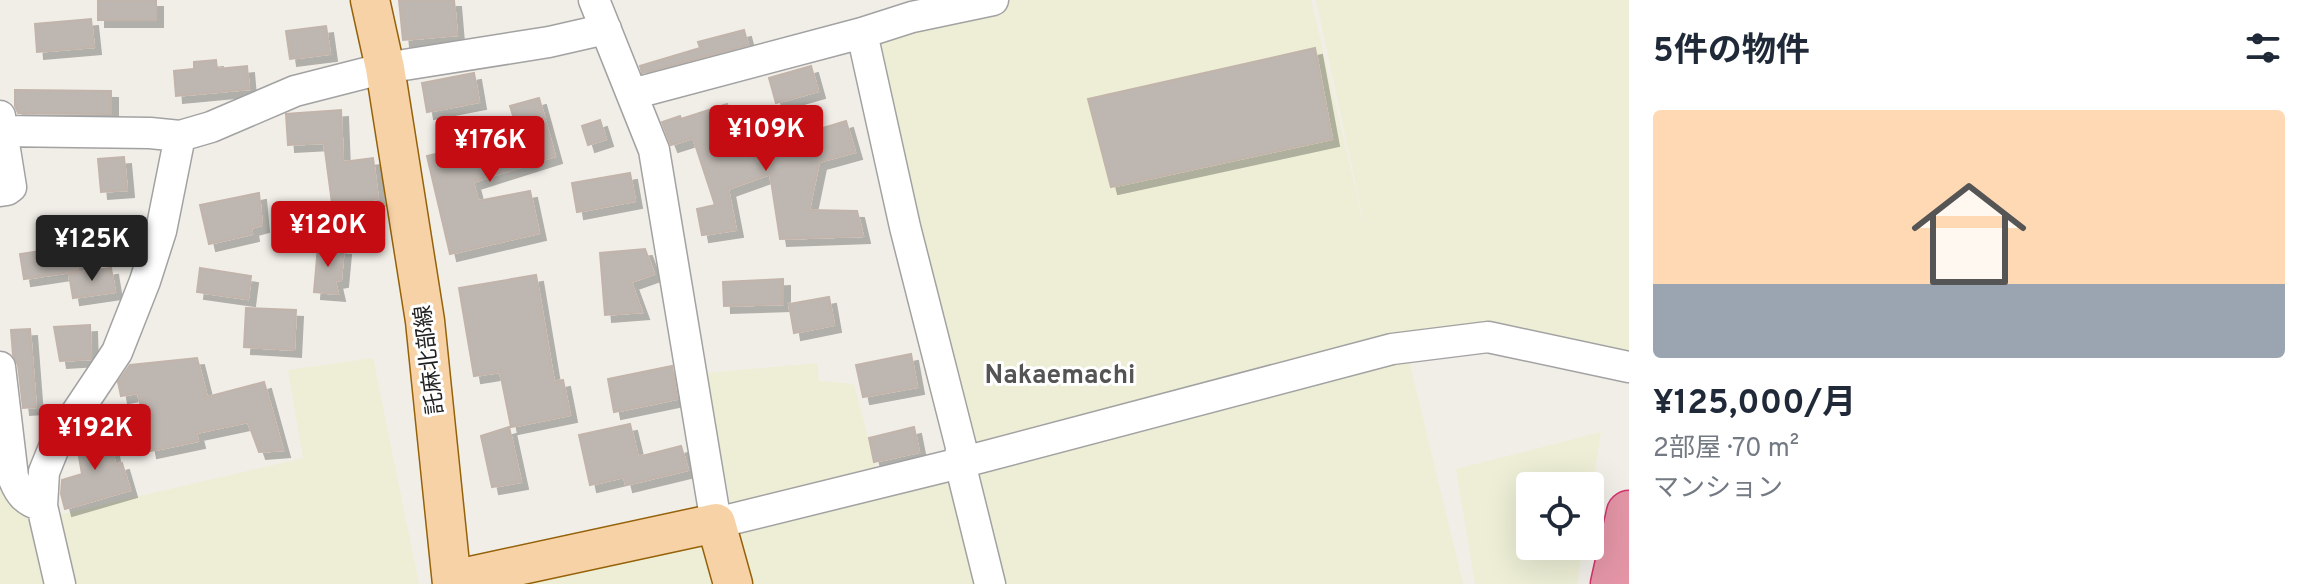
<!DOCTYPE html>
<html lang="ja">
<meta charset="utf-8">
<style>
:root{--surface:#fff;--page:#f6f6f7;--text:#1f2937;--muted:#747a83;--line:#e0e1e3;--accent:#c60c13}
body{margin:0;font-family:Overpass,"Noto Sans JP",sans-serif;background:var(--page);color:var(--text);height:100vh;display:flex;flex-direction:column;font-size:30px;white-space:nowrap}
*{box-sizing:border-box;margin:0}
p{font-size:26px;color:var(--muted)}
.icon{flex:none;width:44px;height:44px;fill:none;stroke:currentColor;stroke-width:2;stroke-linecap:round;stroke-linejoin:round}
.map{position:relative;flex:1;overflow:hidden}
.side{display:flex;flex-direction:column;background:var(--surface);width:680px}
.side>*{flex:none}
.buttons{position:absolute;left:1516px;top:472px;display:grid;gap:16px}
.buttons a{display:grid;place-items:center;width:88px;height:88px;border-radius:8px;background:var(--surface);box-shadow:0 8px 32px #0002;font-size:40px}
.price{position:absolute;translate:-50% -68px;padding:0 18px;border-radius:8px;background:var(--accent);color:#fff;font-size:26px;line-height:52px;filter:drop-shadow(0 2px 4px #0008)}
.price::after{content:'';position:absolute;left:50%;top:48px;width:24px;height:18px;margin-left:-12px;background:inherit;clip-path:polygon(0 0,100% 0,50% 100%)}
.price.selected{background:#222;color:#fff}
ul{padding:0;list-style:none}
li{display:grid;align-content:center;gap:16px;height:424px;padding:0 24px}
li+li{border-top:2px solid var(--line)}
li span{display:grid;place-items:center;height:248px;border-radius:8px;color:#555}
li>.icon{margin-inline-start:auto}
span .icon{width:144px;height:144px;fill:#fffc;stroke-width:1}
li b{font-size:34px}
h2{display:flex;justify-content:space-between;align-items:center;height:96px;padding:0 24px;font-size:34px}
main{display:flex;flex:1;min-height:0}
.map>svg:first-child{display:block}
.farmland{fill:#edeed5}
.building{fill:#beb7b1;stroke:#c2b4ab;stroke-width:2;filter:url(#shadow)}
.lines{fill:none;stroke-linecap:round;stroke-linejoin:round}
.minor-casing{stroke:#a2a2a2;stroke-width:33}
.major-casing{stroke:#956209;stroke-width:41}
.highway-casing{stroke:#d1336e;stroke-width:47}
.minor{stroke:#fff;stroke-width:30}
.major{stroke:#f7d2a7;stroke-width:38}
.highway{stroke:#e395a6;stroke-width:44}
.labels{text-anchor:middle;stroke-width:6;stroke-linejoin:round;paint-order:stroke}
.street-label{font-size:22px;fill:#212121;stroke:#fff}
.quarter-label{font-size:26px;font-weight:bold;fill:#545454;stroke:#fff}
</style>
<main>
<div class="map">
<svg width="1629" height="584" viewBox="0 0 1629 584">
<defs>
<filter id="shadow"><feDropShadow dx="7" dy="7" stdDeviation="0" flood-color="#0004"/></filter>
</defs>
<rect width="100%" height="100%" fill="#f1eee8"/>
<path class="farmland" d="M1005 0H1311L1370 251 1316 0H1629V355L1488 337 961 447 865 32Z
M1408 356 1463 584H990L961 463Z
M373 358 419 584H0V367L13 477 45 518 303 458 288 370Z
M817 363 819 381 854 384 877 472 731 506 706 373Z
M1601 432 1590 503V486H1530V546H1583L1577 584H1475L1456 469Z
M957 474 985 584H743L725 527Z
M716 523 733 584H434Z"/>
<path class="building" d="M98 0H156V20H98Z
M399 0H454L457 35 403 40Z
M91 19 94 47 37 52 35 24Z
M326 26 330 54 290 59 286 31Z
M744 30 748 45 642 73 640 66 700 48 698 42Z
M1315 48 1332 139 1111 187 1088 99Z
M216 60 217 69 247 66 249 89 176 96 174 71 194 69V62Z
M811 66 818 91 776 103 769 78Z
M474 73 479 102 427 112 422 83Z
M15 90 111 91V114L18 113 15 106Z
M539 98 555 156 473 182 478 201 530 191 539 233 450 254 427 156 519 135 510 106Z
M727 104 739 139 748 136 753 149 846 121 855 152 819 162 809 210 857 211 863 236 780 239 770 174 728 189 736 230 702 235 697 209 715 205 693 138 671 145 662 122 680 116 681 119Z
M341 110 343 162 373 158 378 199 365 201 367 215 344 218 341 201 332 203 324 143 288 145 286 114Z
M600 120 606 139 588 145 582 126Z
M124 157 127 190 101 192 98 159Z
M630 173 635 201 577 212 572 183Z
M259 193 262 225 251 228 252 234 209 244 200 205Z
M74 246 78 271 24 279 20 254Z
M318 246 344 248 341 280 335 281 338 294 314 292Z
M645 249 654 274 631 282 642 312 605 315 600 253Z
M111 268 115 292 73 298 69 274Z
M200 268 251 276 248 299 197 292Z
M536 275 554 382 563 380 570 415 511 427 500 372 474 376 459 288Z
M783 279V304L724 306 723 282Z
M829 297 834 325 794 333 789 304Z
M246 308 296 310 294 350 244 347Z
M90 325 91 359 60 361 54 327Z
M30 329 36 407 23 408 18 365 13 355 11 330Z
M911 354 917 387 863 397 856 365Z
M197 358 207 397 264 382 283 450 259 452 248 422 196 433 198 441 150 451 138 393 121 396 118 382 130 365Z
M672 366 677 399 614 412 608 379Z
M630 424 638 457 681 446 688 470 626 485 624 477 590 485 579 435Z
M509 427 521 482 492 487 481 436Z
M914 427 919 452 874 462 869 438Z
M108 428 115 465 122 463 130 490 65 509 61 494 62 480 82 474 77 445 85 433Z"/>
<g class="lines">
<defs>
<path id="minor" d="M594 0 654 150 716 523 960 463 1392 349 1488 337 1629 367
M862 33 905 227 961 447 960 463 990 584
M632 94 862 33 912 17 993 0
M0 116 2 131 150 133 180 136 211 127 295 91 385 68 549 42 606 29
M0 191 7 190 11 187 2 131
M0 367 13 477C19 493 25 501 42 506
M60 584 42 506 44 472 55 445 117 352 145 281 161 231 180 136"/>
<path id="major" d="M370 0 385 68 425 321 452 584
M452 580 716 523 733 584"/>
<path id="highway" d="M1613 584 1629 513"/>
</defs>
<use href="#minor" class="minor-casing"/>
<use href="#major" class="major-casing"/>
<use href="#highway" class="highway-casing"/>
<use href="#minor" class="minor"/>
<use href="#major" class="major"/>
<use href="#highway" class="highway"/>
</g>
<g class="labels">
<g class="street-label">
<text transform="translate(428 360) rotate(-97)" y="8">託麻北部線</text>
</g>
<g class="quarter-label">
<text x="1060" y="383">Nakaemachi</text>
</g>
</g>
</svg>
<div class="buttons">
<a><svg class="icon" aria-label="locate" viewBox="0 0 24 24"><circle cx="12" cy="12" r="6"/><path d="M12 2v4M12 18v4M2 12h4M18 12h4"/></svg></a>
</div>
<b class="price" style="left:766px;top:173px">¥109K</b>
<b class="price" style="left:490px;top:184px">¥176K</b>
<b class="price" style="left:328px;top:269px">¥120K</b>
<b class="price selected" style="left:92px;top:283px">¥125K</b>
<b class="price" style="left:95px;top:472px">¥192K</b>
</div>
<section class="side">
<h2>5件の物件<svg class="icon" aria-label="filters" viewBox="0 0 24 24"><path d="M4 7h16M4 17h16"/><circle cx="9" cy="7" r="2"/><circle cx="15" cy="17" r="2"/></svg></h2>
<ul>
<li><span style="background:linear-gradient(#ffd9b3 70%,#9aa5b1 0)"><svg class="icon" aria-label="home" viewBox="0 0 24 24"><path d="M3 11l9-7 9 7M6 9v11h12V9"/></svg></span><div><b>¥125,000/月</b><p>2部屋 · 70 m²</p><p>マンション</p></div></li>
</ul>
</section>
</main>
